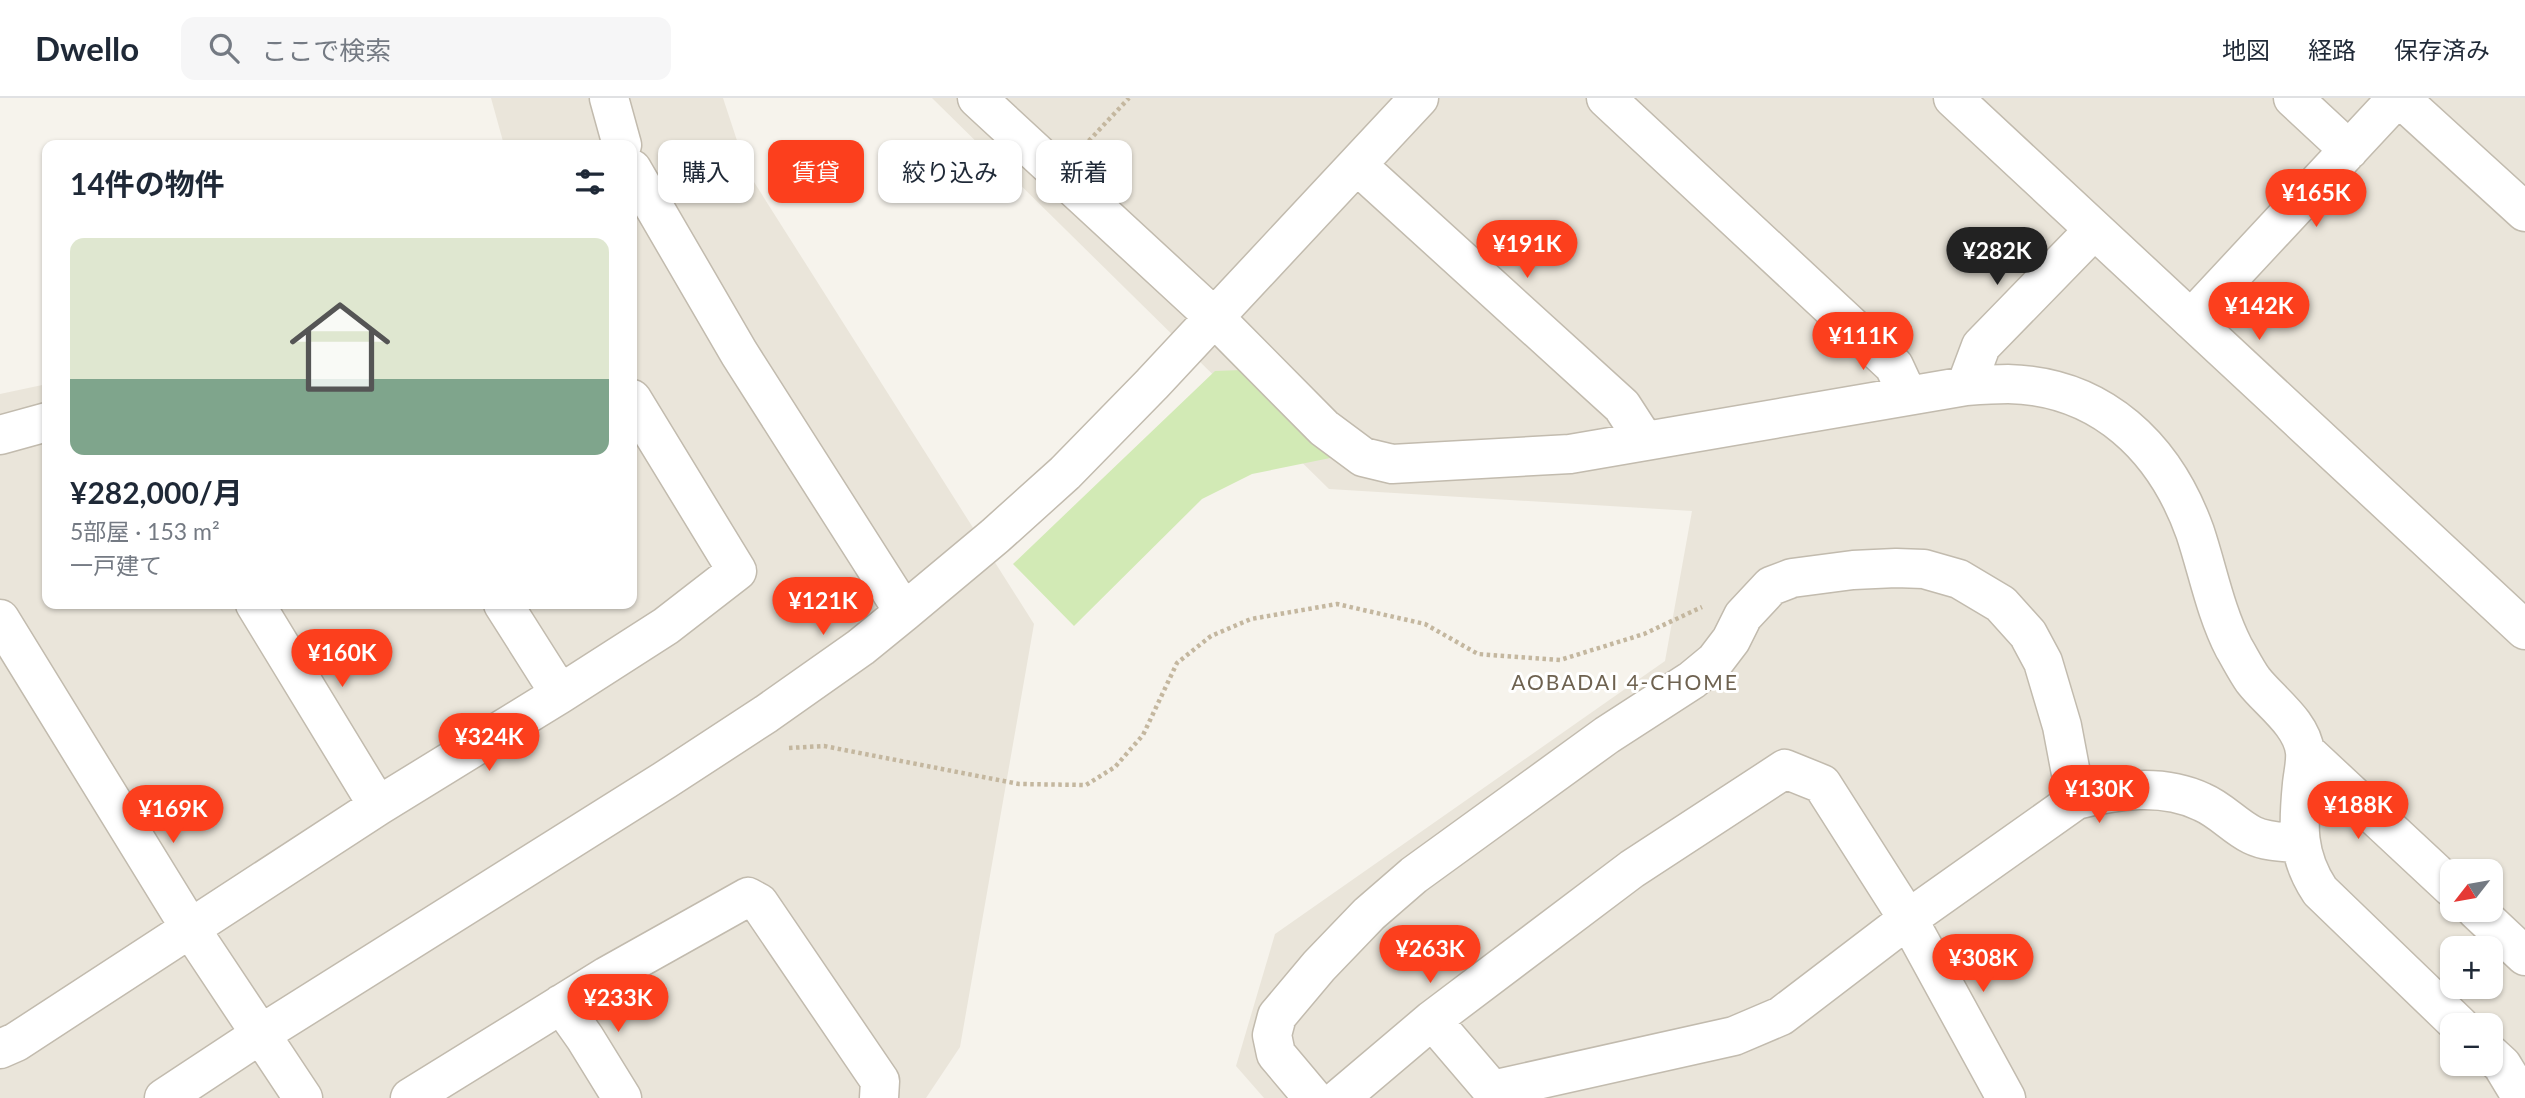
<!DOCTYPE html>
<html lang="ja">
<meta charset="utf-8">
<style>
:root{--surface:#fff;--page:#f6f6f7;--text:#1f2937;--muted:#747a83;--line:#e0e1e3;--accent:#fc3f1d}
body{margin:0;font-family:Lato,"Noto Sans JP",sans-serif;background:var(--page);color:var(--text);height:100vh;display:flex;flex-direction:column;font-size:26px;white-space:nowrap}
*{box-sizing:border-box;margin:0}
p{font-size:23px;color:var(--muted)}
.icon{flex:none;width:38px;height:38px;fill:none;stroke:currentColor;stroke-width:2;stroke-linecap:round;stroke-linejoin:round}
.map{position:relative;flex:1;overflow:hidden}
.side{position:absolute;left:42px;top:42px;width:595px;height:469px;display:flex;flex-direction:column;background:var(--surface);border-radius:14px;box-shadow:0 2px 5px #0004}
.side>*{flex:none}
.hud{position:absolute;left:658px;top:42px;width:665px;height:63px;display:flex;gap:14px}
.needle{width:46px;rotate:239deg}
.controls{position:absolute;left:2440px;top:761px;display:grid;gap:14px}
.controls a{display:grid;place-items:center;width:63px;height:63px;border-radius:14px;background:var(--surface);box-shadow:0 2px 5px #0004;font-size:35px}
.price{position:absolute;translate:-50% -60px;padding:0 16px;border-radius:24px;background:var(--accent);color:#fff;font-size:23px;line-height:46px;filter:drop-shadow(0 2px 4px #0008)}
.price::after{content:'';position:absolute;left:50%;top:42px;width:21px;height:16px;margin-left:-10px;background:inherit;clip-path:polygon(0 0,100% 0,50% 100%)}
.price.active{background:#222;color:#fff}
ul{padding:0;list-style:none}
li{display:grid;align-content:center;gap:14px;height:371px;padding:0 28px}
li+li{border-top:2px solid var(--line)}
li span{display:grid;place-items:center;height:217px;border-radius:14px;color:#555}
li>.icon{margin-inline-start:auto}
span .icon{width:126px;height:126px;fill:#fffc;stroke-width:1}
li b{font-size:30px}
h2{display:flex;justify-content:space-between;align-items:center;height:84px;padding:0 28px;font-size:30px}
.tag{padding:0 24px;border-radius:14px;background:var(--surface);box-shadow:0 2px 5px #0004;font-size:24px;line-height:63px}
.tag.active{background:var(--accent);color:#fff}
header{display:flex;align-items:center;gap:42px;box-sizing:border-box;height:98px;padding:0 35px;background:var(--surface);border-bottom:2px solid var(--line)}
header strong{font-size:33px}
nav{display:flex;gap:38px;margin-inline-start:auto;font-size:24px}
.search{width:490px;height:63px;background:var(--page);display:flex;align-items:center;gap:18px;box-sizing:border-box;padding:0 24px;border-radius:14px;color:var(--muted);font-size:26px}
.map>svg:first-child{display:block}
.residential{fill:#eae5da;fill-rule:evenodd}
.green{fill:#d2eab5}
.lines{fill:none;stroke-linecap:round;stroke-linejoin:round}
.minor-casing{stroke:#c2bbae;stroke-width:41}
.tertiary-casing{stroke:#c2bbae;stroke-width:41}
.path{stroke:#c4b79f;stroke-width:4.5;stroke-dasharray:3.5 3.5;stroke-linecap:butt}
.minor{stroke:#fff;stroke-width:38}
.tertiary{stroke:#fff;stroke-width:38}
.labels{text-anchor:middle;stroke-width:6;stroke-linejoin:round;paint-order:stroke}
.neighbourhood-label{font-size:21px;letter-spacing:2px;fill:#6e6250;stroke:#fff}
</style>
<header>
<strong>Dwello</strong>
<div class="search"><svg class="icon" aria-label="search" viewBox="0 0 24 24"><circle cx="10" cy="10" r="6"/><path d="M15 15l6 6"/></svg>ここで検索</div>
<nav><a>地図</a><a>経路</a><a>保存済み</a></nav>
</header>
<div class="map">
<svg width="2525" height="1000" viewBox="0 0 2525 1000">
<rect width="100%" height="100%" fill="#f6f3ec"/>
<path class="residential" d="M491 0H723L747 73 1034 526 960 949 926 1000H0V296L47 286V506H632V47H504Z
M932 0H2525V1000H1264L1236 968 1275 836 1665 563 1692 413 1329 391ZM2452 774H2490V812H2452ZM2452 850H2490V889H2452ZM2452 928H2490V966H2452Z"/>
<path class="green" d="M1243 272 1340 358 1252 376 1202 401 1074 528 1013 466 1215 273Z"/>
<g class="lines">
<defs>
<path id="minor" d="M609 0 622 47
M977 0 1214 219 1324 330 1363 359 1392 366 1570 356 1966 288C1980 287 1994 286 2008 286 2102 288 2165 350 2195 434 2208 473 2215 513 2234 550 2240 560 2246 572 2253 582 2269 603 2302 625 2305 654 2306 664 2303 676 2302 686 2298 727 2296 757 2320 793L2460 928
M1606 0 1894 268 1907 296
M2293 0 2349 52
M2400 0 2525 114
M1357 67 1622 308 1644 342
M632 71 739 255 904 514
M2191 221 2397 0
M1966 288 1981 248 2094 132
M0 337 47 324
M255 506 378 708
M503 506 560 596
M0 521 190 830 303 1000
M2305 653 2452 790
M2476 812 2525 858
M561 906 585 940 622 1000
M0 951 16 944 378 708 560 596 666 528 737 473 632 301
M2490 956 2502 967 2522 1000
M164 1000 261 936 665 682 766 616 861 549 904 514 995 438 1065 375 1152 286 1419 0
M410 1000 607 878 748 799 759 805 880 983 879 1000
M1313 1000 1276 956 1272 937 1277 918 1319 868 1369 816 1414 777 1607 637 1692 582 1715 563 1731 542 1743 518 1771 488 1792 480 1853 472 1896 470 1924 471 1959 481 2001 506 2028 536 2043 564 2062 628 2076 702
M1340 1000 1432 922
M2006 1000 1908 821 1822 686 1785 671 1632 771 1432 922 1492 992 1734 938 1781 918 1908 821 2076 702C2117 692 2162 685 2202 704 2221 712 2234 728 2252 737 2266 744 2284 744 2299 745"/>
<path id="tertiary" d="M1953 0 2525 532"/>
</defs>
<use href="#minor" class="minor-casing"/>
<use href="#tertiary" class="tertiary-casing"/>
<path class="path" d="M1084 48 1129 0
M789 650 824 648 1019 686 1086 687 1115 669 1143 637 1177 565 1211 538 1251 521 1337 506 1425 526 1478 556 1560 562 1644 536 1702 509"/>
<use href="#minor" class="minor"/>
<use href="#tertiary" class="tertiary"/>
</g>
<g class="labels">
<g class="neighbourhood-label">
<text x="1625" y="592">AOBADAI 4-CHOME</text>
</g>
</g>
</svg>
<div class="controls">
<a><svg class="needle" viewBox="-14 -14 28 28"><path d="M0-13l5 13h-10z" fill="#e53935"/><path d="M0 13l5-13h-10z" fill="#747a83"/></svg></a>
<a>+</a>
<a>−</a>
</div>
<b class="price" style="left:2316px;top:131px">¥165K</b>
<b class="price" style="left:1527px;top:182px">¥191K</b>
<b class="price active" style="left:1997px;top:189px">¥282K</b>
<b class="price" style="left:2259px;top:244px">¥142K</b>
<b class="price" style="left:1863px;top:274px">¥111K</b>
<b class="price" style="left:823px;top:539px">¥121K</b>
<b class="price" style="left:342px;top:591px">¥160K</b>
<b class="price" style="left:489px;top:675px">¥324K</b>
<b class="price" style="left:2099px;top:727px">¥130K</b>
<b class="price" style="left:2358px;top:743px">¥188K</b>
<b class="price" style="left:173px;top:747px">¥169K</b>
<b class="price" style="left:1430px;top:887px">¥263K</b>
<b class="price" style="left:1983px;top:896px">¥308K</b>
<b class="price" style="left:618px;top:936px">¥233K</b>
<div class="hud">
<a class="tag">購入</a>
<a class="tag active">賃貸</a>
<a class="tag">絞り込み</a>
<a class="tag">新着</a>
</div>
<section class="side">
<h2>14件の物件<svg class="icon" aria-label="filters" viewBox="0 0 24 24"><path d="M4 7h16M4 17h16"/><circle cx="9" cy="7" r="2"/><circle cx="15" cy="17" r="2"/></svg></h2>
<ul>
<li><span style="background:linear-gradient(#dfe7d0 65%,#7fa58c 0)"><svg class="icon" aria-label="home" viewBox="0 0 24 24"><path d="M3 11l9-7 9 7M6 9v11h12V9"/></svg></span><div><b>¥282,000/月</b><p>5部屋 · 153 m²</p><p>一戸建て</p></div></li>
</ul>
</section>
</div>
